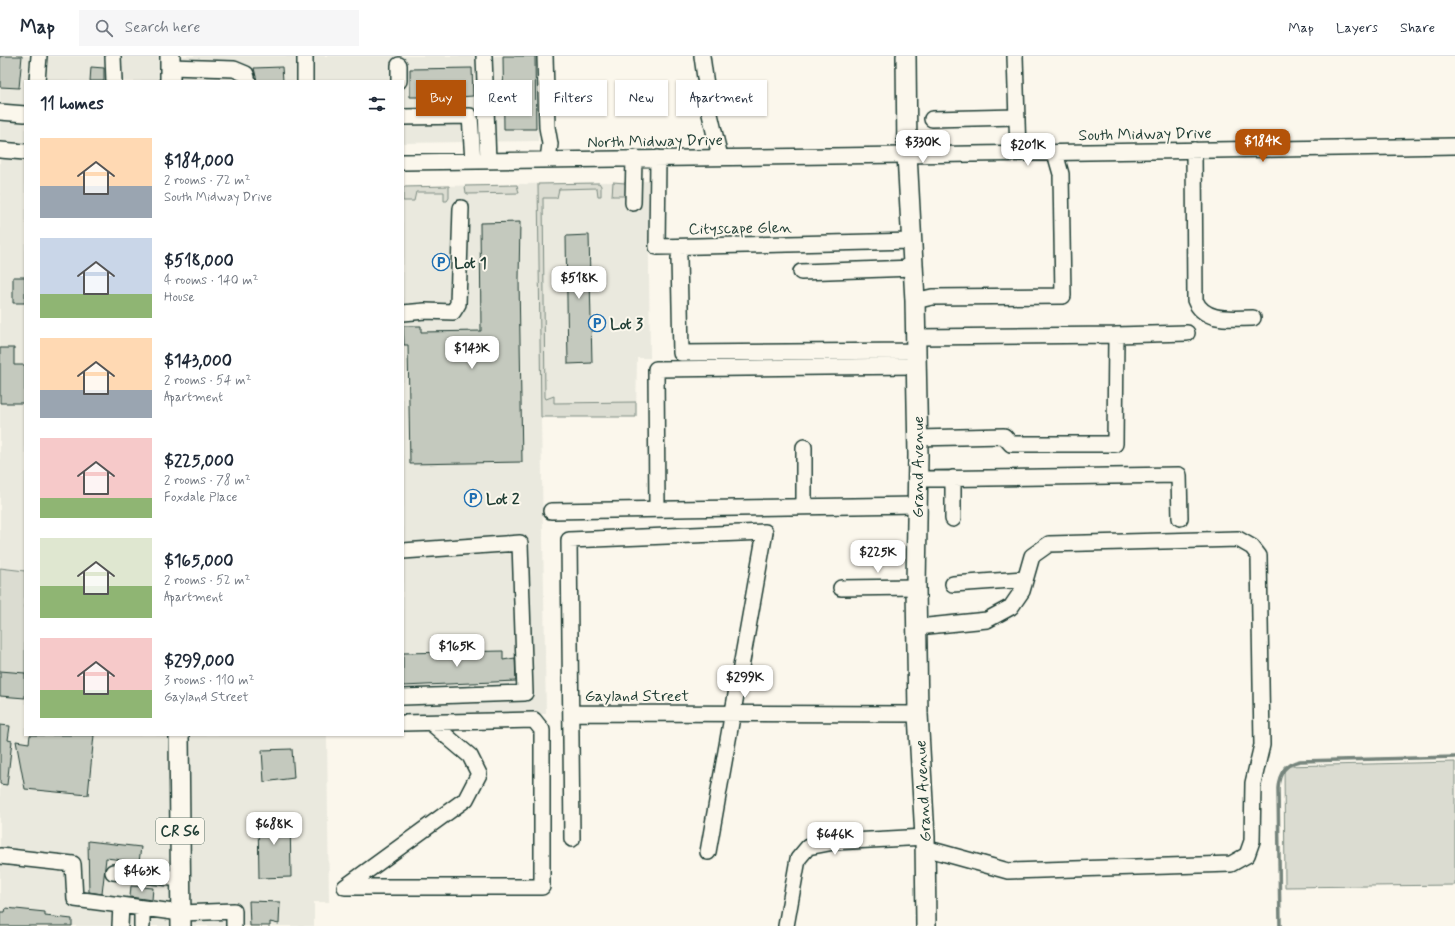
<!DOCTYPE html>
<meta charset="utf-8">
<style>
:root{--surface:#fff;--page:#f6f6f7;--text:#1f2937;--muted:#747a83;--line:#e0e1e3;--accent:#b45309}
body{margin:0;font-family:Mynerve,sans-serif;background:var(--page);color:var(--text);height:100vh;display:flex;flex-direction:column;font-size:15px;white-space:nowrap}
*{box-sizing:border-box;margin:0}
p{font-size:13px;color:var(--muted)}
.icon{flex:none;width:22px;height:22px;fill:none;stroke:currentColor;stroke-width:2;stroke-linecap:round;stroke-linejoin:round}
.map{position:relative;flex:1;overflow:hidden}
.sheet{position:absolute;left:24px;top:24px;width:380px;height:656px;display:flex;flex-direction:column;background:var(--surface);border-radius:0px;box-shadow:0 1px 3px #0004}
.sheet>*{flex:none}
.hud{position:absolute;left:416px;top:24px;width:380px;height:36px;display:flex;gap:8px}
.price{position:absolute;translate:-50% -34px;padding:0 9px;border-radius:8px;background:#fff;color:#222;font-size:13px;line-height:26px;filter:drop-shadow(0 1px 2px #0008)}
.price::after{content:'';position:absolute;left:50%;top:24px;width:12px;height:9px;margin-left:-6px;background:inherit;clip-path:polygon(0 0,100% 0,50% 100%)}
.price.selected{background:var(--accent);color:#fff}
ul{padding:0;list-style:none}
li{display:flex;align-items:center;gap:12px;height:100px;padding:0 16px}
li span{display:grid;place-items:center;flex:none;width:112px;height:80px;border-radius:0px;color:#555}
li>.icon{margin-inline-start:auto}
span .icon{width:48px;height:48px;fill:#fffc;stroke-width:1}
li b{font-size:17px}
h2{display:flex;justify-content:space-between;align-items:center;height:48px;padding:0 16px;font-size:17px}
.pill{padding:0 14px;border-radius:0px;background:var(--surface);box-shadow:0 1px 3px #0004;font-size:14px;line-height:36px}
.pill.selected{background:var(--accent);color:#fff}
header{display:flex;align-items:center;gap:24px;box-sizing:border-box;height:56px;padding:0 20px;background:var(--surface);border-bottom:1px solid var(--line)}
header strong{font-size:19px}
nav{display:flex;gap:22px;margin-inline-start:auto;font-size:14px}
.search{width:280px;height:36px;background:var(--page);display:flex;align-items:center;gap:10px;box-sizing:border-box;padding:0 14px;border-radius:0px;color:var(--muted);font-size:15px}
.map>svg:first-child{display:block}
.built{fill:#eae9de}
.green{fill:#dbdcd1;stroke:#7d8c82}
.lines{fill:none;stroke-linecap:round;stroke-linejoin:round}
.stream{stroke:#74847b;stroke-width:3.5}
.building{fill:#c4c9be;stroke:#1f3d34}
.minor-casing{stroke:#1f3d34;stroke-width:18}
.major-casing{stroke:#1f3d34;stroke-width:22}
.minor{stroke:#fbf7ec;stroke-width:15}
.major{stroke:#fbf7ec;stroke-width:19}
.labels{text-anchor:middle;stroke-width:4;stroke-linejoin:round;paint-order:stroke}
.shield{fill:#fbf7ec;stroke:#61756b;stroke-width:1}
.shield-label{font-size:15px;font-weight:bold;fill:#1f3d34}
.street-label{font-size:16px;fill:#1f3d34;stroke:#fbf7ec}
.poi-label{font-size:16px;font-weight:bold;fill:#1f3d34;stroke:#fbf7ec;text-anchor:start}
</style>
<header>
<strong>Map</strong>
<div class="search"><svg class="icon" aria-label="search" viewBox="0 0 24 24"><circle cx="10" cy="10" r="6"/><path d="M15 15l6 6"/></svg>Search here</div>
<nav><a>Map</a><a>Layers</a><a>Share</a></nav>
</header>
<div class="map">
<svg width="1455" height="870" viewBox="0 0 1455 870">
<rect width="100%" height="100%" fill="#fbf7ec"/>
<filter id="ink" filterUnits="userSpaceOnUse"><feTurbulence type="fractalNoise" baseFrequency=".025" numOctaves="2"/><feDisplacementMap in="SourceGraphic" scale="8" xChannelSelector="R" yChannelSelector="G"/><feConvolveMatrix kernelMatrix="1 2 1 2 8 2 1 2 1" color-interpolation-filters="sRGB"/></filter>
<g filter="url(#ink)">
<path class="built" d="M0 0H537L538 85 403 87V25H25V679H327L329 846H314V870H0Z
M648 125 650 302H637L636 361H541L546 658 403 660V131Z"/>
<path class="green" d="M613 126 625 127 626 131V140H612Z
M599 127 601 130V140H598L597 132 559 133 557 142H543L545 341 546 343 554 340V347L636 346V361H541L538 128Z
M517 129 519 137 468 138 466 137 465 130Z
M449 130V142L447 145H444V136H416L414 145H403V131Z
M0 512 25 515V620L0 618Z
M1455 706V829L1285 831 1284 710Z"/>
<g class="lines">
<path class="stream" d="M1280 870 1278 732C1279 717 1285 708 1300 705L1455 701"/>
</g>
<path class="building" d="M0 0H22L19 32 0 31Z
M503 0H535L536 73H504Z
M91 11 104 12V25H90Z
M282 11 283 25H257L254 12Z
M472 12 473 40 459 41V44L425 45V41H410V13Z
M520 166 519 223 522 406 410 408 408 289H404L403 270H421V276L481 275 480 167Z
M589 179 592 307 568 308 566 180Z
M13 221H25V247H13Z
M0 292H14V309H25V347H0Z
M503 595V604L515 602 516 625 403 630V597Z
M0 615 25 617V642L0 640Z
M0 669 10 670 8 684 12 685 7 729 0 728Z
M30 679H94L88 739 25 733 16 685 29 687Z
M292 693 294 722 264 726 262 694Z
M290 758 291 821 259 822 258 759Z
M88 785 141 791 139 806 106 802 102 838 89 836Z
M131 830 153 832 152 844 130 841Z
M249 845 280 846 279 868 270 866V870H250Z
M6 852 45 856V860L72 863V870H0V856H5Z"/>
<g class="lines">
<defs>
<path id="minor" d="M113 0 114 25
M305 0V25
M484 0 488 105
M545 0 547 71 550 88 548 104
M702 0 710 58 720 101
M1015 0 1018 97
M399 9V25
M170 11 234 13 246 18 248 25
M37 25 39 0
M0 56 25 58
M403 61 470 60 473 105
M932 63 1017 61
M0 94 25 96
M1194 94 1195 244C1204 267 1233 262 1253 262
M658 102 657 191 913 185
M403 106C754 101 1104 97 1455 90
M633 147 634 102
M679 202 681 297 916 295
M801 216 914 212
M915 245 932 241 1063 240 1061 118 1055 97
M403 257 425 255 453 256 458 248 461 152
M1116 279 1187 277
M916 281 1116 279 1115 388H1011L1004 380 917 382
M917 423 1179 419 1180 462
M804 451V391
M657 453 656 313 916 310
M551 455 917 449
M953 463V422
M403 495 520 487 525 637 403 641
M953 528 1025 523
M841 532 916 531
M918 571 987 564 1011 551 1022 535 1032 500 1049 488 1238 483 1252 491 1259 500 1262 689 1253 727 1252 785 1247 799 1231 808 1008 815 925 792
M571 657 918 658
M403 667 534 664 542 674V831H345L466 743 479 718 470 700 431 667
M572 783 569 484 765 476 708 796
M0 800 73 808 75 843 181 857 234 855V870
M113 816 181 823
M142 852V870
M120 870 121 849
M786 870 798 803 808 791 834 786 925 781"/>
<path id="major" d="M170 0V25
M906 0 907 98 915 245 918 399 916 531 918 658 925 781 926 870
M179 679 181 870"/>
</defs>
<use href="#minor" class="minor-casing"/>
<use href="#major" class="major-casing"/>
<use href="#minor" class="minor"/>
<use href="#major" class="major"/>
</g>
</g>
<defs>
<symbol id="parking-ring" viewBox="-11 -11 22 22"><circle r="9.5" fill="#fbf7ec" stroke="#1f6fb2" stroke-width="1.5"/><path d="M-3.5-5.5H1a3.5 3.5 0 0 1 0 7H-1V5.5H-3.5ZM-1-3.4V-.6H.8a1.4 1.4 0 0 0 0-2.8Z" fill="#1f6fb2"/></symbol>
</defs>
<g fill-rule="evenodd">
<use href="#parking-ring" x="431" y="196" width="20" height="20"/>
<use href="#parking-ring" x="587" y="257" width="20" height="20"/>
<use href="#parking-ring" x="463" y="432" width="20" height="20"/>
</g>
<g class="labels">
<rect class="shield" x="156" y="762" width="48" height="26" rx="3"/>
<g class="shield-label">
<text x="180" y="780">CR S6</text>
</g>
<g class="street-label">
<text transform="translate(1145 77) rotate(-1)" y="6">South Midway Drive</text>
<text transform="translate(655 84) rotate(-1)" y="6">North Midway Drive</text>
<text transform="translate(740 171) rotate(-1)" y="6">Cityscape Glen</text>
<text transform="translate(917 411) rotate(-90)" y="6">Grand Avenue</text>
<text x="637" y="645">Gayland Street</text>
<text transform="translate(922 735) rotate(-93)" y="6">Grand Avenue</text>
</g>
<g class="poi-label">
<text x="454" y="212">Lot 1</text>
<text x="610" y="273">Lot 3</text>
<text x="486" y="448">Lot 2</text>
</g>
</g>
</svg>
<b class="price selected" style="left:1263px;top:107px">$184K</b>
<b class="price" style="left:923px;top:108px">$330K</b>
<b class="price" style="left:1028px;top:111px">$201K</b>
<b class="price" style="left:579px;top:244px">$518K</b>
<b class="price" style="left:472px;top:314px">$143K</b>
<b class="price" style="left:878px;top:518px">$225K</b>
<b class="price" style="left:457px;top:612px">$165K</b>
<b class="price" style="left:745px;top:643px">$299K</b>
<b class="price" style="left:274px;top:790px">$688K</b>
<b class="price" style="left:835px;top:800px">$646K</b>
<b class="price" style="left:142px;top:837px">$463K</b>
<div class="hud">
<a class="pill selected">Buy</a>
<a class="pill">Rent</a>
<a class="pill">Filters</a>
<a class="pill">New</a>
<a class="pill">Apartment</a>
</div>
<section class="sheet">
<h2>11 homes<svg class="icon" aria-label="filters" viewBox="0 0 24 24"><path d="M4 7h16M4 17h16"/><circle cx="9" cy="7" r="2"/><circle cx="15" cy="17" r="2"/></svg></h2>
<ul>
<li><span style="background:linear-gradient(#ffd9b3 60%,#9aa5b1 0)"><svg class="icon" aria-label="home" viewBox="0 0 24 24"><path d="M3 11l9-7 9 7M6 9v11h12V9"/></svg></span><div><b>$184,000</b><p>2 rooms · 72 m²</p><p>South Midway Drive</p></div></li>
<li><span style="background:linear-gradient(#c9d6e8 70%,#8fb573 0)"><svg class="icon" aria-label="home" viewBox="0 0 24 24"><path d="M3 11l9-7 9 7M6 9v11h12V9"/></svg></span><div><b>$518,000</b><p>4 rooms · 140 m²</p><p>House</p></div></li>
<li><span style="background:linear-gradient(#ffd9b3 65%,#9aa5b1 0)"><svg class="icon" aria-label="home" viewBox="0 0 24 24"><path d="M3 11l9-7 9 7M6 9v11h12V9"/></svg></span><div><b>$143,000</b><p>2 rooms · 54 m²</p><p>Apartment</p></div></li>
<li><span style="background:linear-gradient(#f6c9c9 75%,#8fb573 0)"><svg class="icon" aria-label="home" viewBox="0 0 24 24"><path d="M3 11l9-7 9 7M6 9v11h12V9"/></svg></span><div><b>$225,000</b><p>2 rooms · 78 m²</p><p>Foxdale Place</p></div></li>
<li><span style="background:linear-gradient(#dfe7d0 60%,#8fb573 0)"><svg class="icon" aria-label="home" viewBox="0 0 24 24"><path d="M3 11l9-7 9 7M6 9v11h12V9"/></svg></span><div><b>$165,000</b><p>2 rooms · 52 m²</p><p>Apartment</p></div></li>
<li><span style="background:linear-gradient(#f6c9c9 65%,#8fb573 0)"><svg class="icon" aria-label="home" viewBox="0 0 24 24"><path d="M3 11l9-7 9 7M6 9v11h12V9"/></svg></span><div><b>$299,000</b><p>3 rooms · 110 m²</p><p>Gayland Street</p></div></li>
</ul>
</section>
</div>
